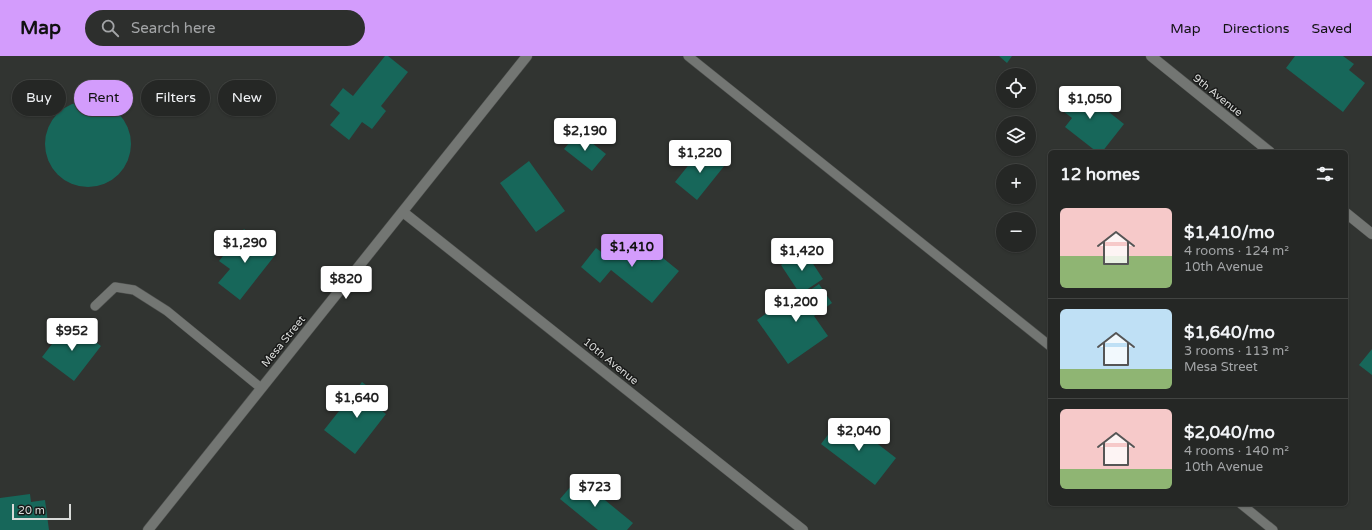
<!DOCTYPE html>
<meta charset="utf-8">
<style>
:root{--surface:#252725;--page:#2d2f2d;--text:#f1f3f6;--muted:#a3a5a7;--line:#424442;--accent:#d39cfc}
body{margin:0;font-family:"Varela Round",sans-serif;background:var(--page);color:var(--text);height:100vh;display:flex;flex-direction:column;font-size:15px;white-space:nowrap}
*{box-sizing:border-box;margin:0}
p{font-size:13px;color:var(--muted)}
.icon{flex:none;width:22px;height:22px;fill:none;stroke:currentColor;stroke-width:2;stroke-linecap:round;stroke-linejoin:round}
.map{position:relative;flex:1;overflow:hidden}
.details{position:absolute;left:1048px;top:94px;width:300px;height:356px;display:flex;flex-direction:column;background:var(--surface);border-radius:6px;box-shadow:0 1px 3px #0004,0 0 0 1px var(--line)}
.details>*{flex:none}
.top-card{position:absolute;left:12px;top:24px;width:380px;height:36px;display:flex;gap:8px}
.fabs{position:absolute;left:996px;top:12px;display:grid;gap:8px}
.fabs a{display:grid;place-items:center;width:40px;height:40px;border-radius:50%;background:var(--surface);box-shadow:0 1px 3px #0004,0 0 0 1px var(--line);font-size:20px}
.scale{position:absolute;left:12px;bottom:10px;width:59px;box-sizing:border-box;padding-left:4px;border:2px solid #d9dbd9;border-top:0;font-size:11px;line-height:14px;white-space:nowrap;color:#d9dbd9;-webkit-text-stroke:3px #1a1b1a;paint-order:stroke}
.price{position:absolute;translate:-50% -34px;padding:0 9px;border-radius:4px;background:#fff;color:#222;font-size:13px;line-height:26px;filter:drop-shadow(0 1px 2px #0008)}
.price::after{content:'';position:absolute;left:50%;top:24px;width:12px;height:9px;margin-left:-6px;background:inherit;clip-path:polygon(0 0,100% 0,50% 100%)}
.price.on{background:var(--accent);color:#111}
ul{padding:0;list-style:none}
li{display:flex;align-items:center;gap:12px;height:100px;padding:0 12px}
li+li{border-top:1px solid var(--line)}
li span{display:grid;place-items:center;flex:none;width:112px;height:80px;border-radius:6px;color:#555}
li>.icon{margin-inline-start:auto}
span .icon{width:48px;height:48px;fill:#fffc;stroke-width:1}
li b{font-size:17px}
h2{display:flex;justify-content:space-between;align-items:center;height:48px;padding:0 12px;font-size:17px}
.pill{padding:0 14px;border-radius:18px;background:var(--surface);box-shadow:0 1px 3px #0004,0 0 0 1px var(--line);font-size:14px;line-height:36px}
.pill.on{background:var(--accent);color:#111}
header{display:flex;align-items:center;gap:24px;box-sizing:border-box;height:56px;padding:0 20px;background:var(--accent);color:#111}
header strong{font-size:19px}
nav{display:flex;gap:22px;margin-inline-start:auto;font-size:14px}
.search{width:280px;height:36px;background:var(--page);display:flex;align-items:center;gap:10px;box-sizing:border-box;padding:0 14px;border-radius:22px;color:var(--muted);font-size:15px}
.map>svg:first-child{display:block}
.building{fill:#17675a}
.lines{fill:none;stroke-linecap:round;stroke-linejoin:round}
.service-casing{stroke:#4f514f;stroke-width:10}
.minor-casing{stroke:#4f514f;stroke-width:11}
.service{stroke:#737673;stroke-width:9}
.minor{stroke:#737673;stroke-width:10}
.labels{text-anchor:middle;stroke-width:3;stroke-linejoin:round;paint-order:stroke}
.street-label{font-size:11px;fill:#d9dbd9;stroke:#1a1b1a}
</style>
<header>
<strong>Map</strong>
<div class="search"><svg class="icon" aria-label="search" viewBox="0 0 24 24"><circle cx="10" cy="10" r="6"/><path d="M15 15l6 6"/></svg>Search here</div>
<nav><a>Map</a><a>Directions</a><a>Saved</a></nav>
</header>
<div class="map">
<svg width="1372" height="474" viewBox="0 0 1372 474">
<rect width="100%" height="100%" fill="#313431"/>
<path class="building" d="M385 0H388L408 16 381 50 386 55 372 73 362 66 349 84 330 69 340 57 330 49 343 32 353 40Z
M999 0H1012L1007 7Z
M1295 0H1343L1354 8 1349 14 1365 27 1343 56 1286 12Z
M1076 30 1124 68 1102 96H1097L1065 71 1072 62 1059 52Z
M45 88a43 43 0 1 1 86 0a43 43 0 1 1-86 0Z
M578 76 606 98 592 115 564 93Z
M703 91 725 109 697 144 675 126Z
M529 105 565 155 536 176 500 127Z
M244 173 276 198 240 244 218 227 230 213 219 205Z
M620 178 652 205 658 198 679 215 652 247 611 214 600 227 581 211 596 192 604 198Z
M804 194 823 223 800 238 781 209Z
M819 228 832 247 814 260 828 280 788 308 757 264 793 238 797 243Z
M69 266 101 290 74 325 42 301Z
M1372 293V319L1359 309Z
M362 326 384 343 377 351 386 358 355 398 324 374Z
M839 364 867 385 870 382 896 402 875 429 821 388Z
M578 422 633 467 627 474H598L560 443Z
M30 438 31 446 45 444 49 474H0V442Z"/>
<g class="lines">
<defs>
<path id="service" d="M688 0 1050 290
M95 250 115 231 134 234 167 255 261 332
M1241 448 1273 474"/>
<path id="minor" d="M1151 0 1270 96
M403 156 803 474
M1346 157 1372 178
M148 474 527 0"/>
</defs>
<use href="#service" class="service-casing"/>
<use href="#minor" class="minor-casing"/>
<use href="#service" class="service"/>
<use href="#minor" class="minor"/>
</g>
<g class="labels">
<g class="street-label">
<text transform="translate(1218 39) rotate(39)" y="4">9th Avenue</text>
<text transform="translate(283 285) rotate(-51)" y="4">Mesa Street</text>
<text transform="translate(611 305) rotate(39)" y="4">10th Avenue</text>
</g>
</g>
</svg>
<div class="fabs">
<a><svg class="icon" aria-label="locate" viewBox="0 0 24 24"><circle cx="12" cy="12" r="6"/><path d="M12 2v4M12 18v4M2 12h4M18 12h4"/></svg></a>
<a><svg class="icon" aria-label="layers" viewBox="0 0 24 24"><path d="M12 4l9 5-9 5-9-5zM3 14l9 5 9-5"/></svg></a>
<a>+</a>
<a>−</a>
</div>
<div class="scale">20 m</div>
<b class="price" style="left:1090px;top:64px">$1,050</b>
<b class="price" style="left:585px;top:96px">$2,190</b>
<b class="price" style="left:700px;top:118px">$1,220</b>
<b class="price" style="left:245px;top:208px">$1,290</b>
<b class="price on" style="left:632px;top:212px">$1,410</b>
<b class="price" style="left:802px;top:216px">$1,420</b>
<b class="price" style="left:346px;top:244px">$820</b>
<b class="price" style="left:796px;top:267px">$1,200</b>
<b class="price" style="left:72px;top:296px">$952</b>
<b class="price" style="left:357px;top:363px">$1,640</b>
<b class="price" style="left:859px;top:396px">$2,040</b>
<b class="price" style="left:595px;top:452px">$723</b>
<div class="top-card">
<a class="pill">Buy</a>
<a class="pill on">Rent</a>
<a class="pill">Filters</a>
<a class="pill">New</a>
</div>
<section class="details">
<h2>12 homes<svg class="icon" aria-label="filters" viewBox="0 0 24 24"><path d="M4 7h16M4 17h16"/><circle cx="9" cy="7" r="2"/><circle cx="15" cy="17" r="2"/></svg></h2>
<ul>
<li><span style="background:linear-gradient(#f6c9c9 60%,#8fb573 0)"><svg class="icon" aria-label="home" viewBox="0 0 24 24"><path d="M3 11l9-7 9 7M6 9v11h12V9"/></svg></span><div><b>$1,410/mo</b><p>4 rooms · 124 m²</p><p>10th Avenue</p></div></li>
<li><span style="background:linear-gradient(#bfe0f5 75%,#8fb573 0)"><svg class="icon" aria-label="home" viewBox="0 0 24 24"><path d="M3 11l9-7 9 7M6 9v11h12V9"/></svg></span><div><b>$1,640/mo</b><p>3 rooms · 113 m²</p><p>Mesa Street</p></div></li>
<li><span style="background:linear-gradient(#f6c9c9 75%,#8fb573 0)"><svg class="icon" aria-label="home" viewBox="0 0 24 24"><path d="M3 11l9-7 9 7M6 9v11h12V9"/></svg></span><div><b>$2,040/mo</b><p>4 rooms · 140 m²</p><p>10th Avenue</p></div></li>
</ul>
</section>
</div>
